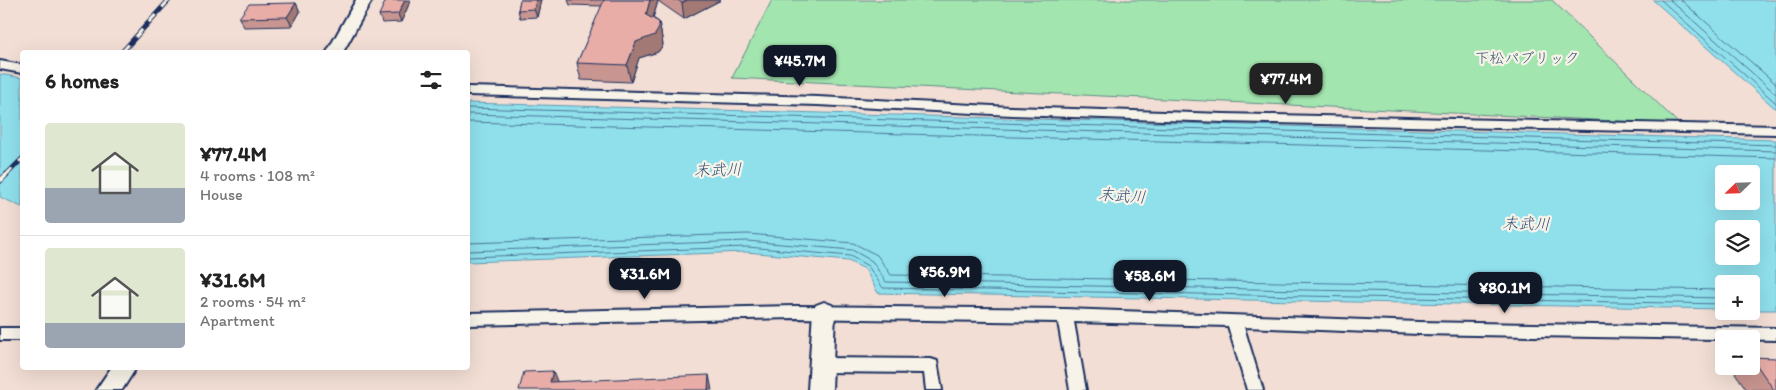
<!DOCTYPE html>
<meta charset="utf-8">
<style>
:root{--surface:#fff;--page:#f2f2f2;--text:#222;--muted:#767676;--line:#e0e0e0;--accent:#111827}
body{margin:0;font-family:Itim,"Klee One",sans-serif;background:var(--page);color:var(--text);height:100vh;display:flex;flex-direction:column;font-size:19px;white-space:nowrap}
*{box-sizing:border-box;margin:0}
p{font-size:16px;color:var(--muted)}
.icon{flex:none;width:28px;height:28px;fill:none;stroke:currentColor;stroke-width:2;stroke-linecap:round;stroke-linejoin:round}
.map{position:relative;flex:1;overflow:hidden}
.details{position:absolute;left:20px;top:50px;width:450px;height:320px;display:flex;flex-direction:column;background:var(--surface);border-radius:5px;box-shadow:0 5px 20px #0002}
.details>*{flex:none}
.needle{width:32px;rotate:247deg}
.controls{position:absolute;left:1715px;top:165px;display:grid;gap:10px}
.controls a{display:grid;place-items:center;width:45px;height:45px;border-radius:5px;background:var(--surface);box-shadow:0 5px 20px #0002;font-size:25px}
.price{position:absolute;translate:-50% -42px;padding:0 11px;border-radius:10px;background:var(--accent);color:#fff;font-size:16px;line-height:32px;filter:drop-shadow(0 1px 2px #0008)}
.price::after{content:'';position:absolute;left:50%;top:30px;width:15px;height:11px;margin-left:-8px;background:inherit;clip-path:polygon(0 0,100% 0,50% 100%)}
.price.active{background:#222;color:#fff}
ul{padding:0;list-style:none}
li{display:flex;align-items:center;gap:15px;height:125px;padding:0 25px}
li+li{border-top:1px solid var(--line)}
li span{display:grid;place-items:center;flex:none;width:140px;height:100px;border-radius:5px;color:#555}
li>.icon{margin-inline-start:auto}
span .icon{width:60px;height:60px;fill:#fffc;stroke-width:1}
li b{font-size:21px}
h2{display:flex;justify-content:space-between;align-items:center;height:60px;padding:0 25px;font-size:21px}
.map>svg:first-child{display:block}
.green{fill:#a3e5af;stroke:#5f8a86}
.water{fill:#90e0ec;stroke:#6199b3;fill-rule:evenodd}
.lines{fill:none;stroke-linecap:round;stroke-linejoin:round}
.shore{stroke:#4a7697;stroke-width:1}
.street-casing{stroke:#1b2f5e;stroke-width:4}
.secondary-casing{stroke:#1b2f5e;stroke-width:4}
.street{fill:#f7f3e8;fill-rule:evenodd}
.secondary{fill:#f7f3e8;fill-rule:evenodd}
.rail-far1-casing{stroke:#1b2f5e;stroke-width:5}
.rail-casing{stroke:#1b2f5e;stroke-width:6}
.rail-far1{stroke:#f7f3e8;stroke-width:3;stroke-dasharray:10;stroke-linecap:butt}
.rail{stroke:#f7f3e8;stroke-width:4.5;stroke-dasharray:12;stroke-linecap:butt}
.wall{fill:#c89590;stroke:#1b2f5e}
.shaded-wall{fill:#a27975;stroke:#1b2f5e}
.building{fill:#e8ada7;stroke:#1b2f5e}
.labels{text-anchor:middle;stroke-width:4.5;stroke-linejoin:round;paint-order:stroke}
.park-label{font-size:15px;fill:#36536e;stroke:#f7f3e8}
.water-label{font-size:16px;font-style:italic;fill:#32527a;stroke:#f7f3e8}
</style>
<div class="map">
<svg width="1776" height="390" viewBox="0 0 1776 390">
<rect width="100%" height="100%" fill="#f2ded4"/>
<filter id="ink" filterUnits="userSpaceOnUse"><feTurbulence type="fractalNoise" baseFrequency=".02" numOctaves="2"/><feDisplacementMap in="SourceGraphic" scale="10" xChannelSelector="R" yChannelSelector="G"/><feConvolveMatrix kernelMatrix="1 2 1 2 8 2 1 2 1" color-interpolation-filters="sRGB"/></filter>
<g filter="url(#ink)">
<path class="green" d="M772 0H1552L1679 124 732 78Z"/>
<path class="water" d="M1653 0H1776V109Z
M0 74 22 78V207L0 197Z
M468 103 1776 140V310H1751V284H1724V309L878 293 865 269 848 261 746 252 468 262ZM1724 174H1751V201H1724ZM1724 229H1751V256H1724Z"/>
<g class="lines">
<path class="shore" d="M1661 0 1776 103
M1670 0 1776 94
M1681 0 1776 84
M468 108 1776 145
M468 114 1776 151
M468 122 1776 158
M468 243 748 234 853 243 877 255 891 275 1724 290
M468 251 747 241 852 250 872 261 886 282 1724 298
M468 257 747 247 850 256 868 266 883 288 1724 304"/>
<defs>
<path id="street" d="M0 61 22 65V73L0 69Z
M468 87 818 97 1012 107 1224 114 1776 126V134L1224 122 1012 115 818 105 468 95Z
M796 306 1065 309 1419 322 1776 328V340L1419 334 1244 327 1263 390H1247L1228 326 1074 322 1086 390H1070L1058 322 796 318 468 325V313Z
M0 328H22V340H0Z
M821 358 931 359 937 361 942 390H926L924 373 821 372 815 370 813 365 815 360Z"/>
<path id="secondary" d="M356 0H372L343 52H327Z
M824 302 832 305 835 311 832 390H808L813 311 816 305Z
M111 368H136L122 390H96Z"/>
</defs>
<use href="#street" class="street-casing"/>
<use href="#secondary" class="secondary-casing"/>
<use href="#street" class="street"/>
<use href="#secondary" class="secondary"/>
<defs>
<path id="rail-far1" d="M122 52 169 0
M5 176 22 159"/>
<path id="rail" d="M0 181 6 175"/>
</defs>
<use href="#rail-far1" class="rail-far1-casing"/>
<use href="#rail" class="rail-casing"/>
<use href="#rail-far1" class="rail-far1"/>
<use href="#rail" class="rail"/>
</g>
<path class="wall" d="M520 0H541L537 17 520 18 518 10Z
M568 0H721L684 19 658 1 653 18 659 22 662 38 663 45 658 52 639 58 631 82 581 80 577 63 602 6 570 5Z
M410 2 401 22 382 23 379 15Z
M296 3 300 12 292 26 244 27 239 18Z
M1751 357 1776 390H1747L1735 373 1741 366H1751Z"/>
<path class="shaded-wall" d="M405 0H410V2L401 22 398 14Z
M536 0H541L537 17 534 9Z
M650 0H657L658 1 649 31 646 15Z
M687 0H721L684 19 682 3Z
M296 3 300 12 292 26 287 17Z
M659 22 662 38 663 45 658 52 639 58 631 82 627 65 636 42Z
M553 371 559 386 550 382Z
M709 375 712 390H708Z"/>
<path class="building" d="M386 0H405L398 14 379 15Z
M520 0H536L534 9 518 10Z
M604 0H650L646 15 659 22V28L655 35 636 42 627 65 577 63Z
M678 0H687L682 3Z
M296 3 287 17 239 18 249 4Z
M1751 357 1776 358V390H1774Z
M553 371 550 382 709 375 708 390H519L524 372Z"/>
</g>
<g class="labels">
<g class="park-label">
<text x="1527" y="63">下松パブリック</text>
</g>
<g class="water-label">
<text transform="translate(718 169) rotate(-1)" y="6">末武川</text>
<text transform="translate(1122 195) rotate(4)" y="6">末武川</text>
<text transform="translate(1526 223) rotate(1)" y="6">末武川</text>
</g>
</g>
</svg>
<div class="controls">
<a><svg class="needle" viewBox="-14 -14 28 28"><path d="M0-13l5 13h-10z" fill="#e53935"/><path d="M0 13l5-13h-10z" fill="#767676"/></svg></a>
<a><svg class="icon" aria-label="layers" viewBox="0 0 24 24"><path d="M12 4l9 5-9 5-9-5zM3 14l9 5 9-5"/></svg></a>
<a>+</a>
<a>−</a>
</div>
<b class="price" style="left:800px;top:87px">¥45.7M</b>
<b class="price active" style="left:1286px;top:105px">¥77.4M</b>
<b class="price" style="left:945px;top:298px">¥56.9M</b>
<b class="price" style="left:645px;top:300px">¥31.6M</b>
<b class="price" style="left:1150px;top:302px">¥58.6M</b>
<b class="price" style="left:1505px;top:314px">¥80.1M</b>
<section class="details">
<h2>6 homes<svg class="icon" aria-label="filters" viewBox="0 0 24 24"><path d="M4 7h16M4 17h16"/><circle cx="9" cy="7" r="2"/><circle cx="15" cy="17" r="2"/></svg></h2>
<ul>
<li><span style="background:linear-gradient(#dfe7d0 65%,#9aa5b1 0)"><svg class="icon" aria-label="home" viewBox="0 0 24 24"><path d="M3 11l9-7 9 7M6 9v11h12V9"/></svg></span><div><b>¥77.4M</b><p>4 rooms · 108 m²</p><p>House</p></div></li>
<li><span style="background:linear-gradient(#dfe7d0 75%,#9aa5b1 0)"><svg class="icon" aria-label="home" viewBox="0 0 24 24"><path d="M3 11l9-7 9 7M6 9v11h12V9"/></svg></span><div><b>¥31.6M</b><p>2 rooms · 54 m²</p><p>Apartment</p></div></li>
</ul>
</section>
</div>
